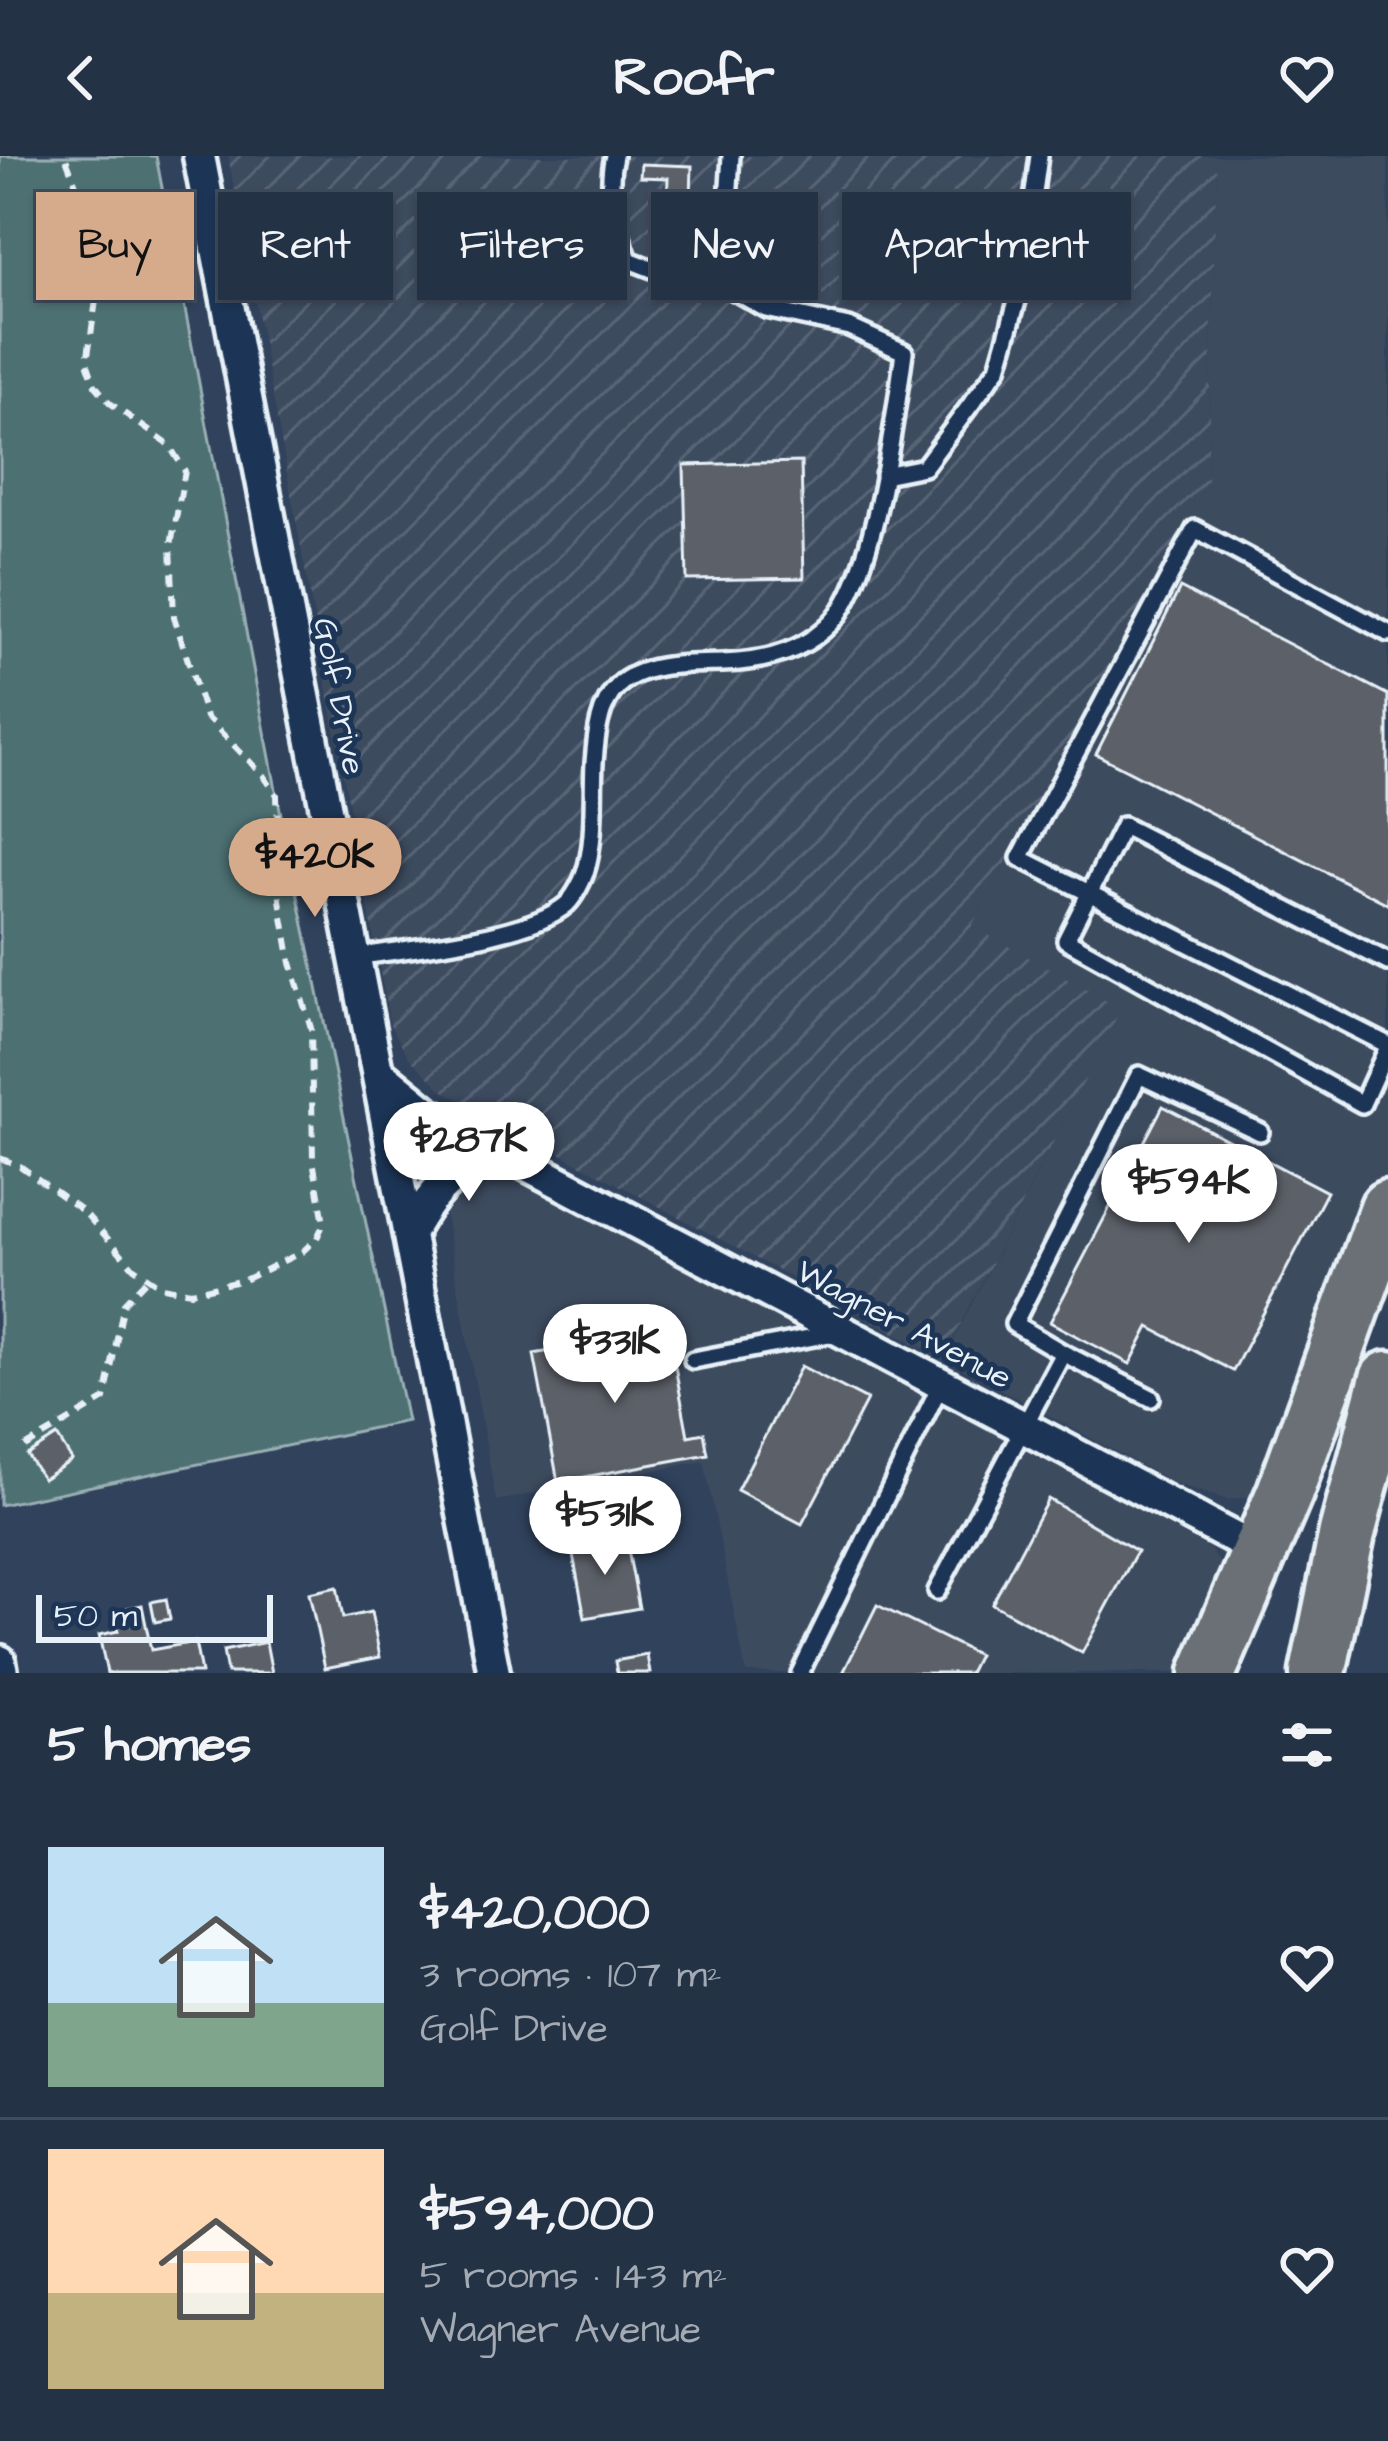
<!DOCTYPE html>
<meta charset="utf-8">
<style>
:root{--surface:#243245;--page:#2c3a4c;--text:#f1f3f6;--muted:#a3aab3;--line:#414d5e;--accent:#d6ab8b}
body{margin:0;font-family:"Architects Daughter",sans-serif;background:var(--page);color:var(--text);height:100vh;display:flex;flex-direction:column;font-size:45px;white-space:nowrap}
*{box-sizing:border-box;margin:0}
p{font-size:39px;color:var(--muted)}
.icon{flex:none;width:66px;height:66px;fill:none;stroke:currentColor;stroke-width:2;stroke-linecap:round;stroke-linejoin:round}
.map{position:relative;height:1517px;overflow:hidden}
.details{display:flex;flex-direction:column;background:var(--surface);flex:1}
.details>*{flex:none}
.top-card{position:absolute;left:36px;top:36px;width:1317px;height:108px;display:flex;gap:24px}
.scale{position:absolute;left:36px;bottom:30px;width:237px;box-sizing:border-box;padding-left:12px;border:6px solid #e8f1f8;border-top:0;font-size:33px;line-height:42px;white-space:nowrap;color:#e8f1f8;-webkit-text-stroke:9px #1d3557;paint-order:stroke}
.price{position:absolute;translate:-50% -102px;padding:0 27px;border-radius:42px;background:#fff;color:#222;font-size:39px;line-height:78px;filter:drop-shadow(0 3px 6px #0008)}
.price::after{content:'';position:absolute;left:50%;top:72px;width:36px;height:27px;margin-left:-18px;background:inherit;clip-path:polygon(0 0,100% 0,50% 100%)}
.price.current{background:var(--accent);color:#111}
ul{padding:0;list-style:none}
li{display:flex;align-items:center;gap:36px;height:300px;padding:0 48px}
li+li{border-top:3px solid var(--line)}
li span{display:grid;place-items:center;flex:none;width:336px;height:240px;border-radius:0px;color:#555}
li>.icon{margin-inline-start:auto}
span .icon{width:144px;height:144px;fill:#fffc;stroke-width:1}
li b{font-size:51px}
h2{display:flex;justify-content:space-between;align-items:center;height:144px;padding:0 48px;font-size:51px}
.pill{padding:0 42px;border-radius:0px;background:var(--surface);box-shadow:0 3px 9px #0004,0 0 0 3px var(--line);font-size:42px;line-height:108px}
.pill.current{background:var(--accent);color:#111}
header{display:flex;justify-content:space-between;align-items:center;height:156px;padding:0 48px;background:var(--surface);font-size:54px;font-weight:700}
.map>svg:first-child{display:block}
.built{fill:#3d4b5f}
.industrial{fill:url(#industrial-furrows)}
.grass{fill:#4d7072;stroke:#9ab0b5;stroke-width:3}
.building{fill:#5b6167;stroke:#e8f1f8;stroke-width:3}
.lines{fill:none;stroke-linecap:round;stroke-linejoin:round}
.lane-casing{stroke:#e8f1f8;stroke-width:24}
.street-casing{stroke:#e8f1f8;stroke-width:39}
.highway-casing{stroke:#e8f1f8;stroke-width:63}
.path{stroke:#e8f1f8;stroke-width:6;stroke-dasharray:12 9;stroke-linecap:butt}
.lane{stroke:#1d3557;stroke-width:15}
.street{stroke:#1d3557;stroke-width:30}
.highway{stroke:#6a7074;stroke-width:54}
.labels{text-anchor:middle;stroke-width:10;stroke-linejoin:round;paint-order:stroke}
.street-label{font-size:33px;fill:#e8f1f8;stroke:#1d3557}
</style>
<header><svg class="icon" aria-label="back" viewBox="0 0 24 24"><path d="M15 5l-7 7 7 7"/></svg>Roofr<svg class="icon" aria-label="heart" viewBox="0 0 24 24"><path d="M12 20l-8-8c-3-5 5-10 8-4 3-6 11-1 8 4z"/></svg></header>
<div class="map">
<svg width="1388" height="1517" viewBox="0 0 1388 1517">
<defs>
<pattern id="industrial-furrows" width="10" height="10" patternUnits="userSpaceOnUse" patternTransform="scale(3)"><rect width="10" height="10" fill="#3d4b5f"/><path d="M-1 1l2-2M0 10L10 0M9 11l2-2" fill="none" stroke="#596577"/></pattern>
</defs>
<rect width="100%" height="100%" fill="#30425c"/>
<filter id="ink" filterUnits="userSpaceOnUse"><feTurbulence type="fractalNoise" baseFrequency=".00833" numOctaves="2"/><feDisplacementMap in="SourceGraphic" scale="24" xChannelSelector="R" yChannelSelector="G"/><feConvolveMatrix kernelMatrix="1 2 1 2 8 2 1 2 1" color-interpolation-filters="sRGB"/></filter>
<g filter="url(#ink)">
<path class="built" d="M1217 0H1388V1015L1286 1296 1261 1339 1227 1344 1174 1327 944 1203 1120 854 972 770 1207 329Z
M511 1012 1210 1393 1227 1416 1192 1517H746L704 1305 496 1345 445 1059 472 1026Z"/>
<path class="industrial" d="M228 0H1217L1207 329 972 770 1121 853 943 1203 442 934 410 903 390 869Z"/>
<path class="grass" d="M0 0H156L277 639 407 1265 0 1349Z"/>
<path class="building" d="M641 8 692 10 690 74H666L668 22 640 21Z
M801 306 804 422 687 424 684 309Z
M1180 432 1388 539V748L1096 598Z
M1163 950 1327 1036 1233 1215 1149 1171 1130 1208 1050 1166Z
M668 1173 688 1280 704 1277 708 1298 558 1326 534 1198Z
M801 1210 867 1244 802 1368 737 1334Z
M57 1280 72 1304 43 1323 27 1299Z
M1048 1343 1137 1395 1082 1497 992 1448Z
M626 1383 639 1452 585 1462 572 1393Z
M337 1431 343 1462 371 1456 380 1501 325 1512 309 1437Z
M166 1443 170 1463 155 1466 151 1446Z
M142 1449 151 1494 195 1486 201 1517H107L99 1479 118 1475 114 1455Z
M877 1449 978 1499 969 1517H843Z
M266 1486 272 1517H227L223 1495Z
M647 1499 650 1517H617L615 1505Z"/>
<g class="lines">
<defs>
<path id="lane" d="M614 0C605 36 617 70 629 104L678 123 731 133
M884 319 924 311 998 212 1021 131 1039 0
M1388 477 1195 373 1020 702 1388 889
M355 801C409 792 528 782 567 748 574 741 582 726 585 717 596 683 592 643 594 607 596 581 598 550 618 530 642 506 691 508 723 507 762 506 803 496 831 467 875 423 895 261 904 196L849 171 766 153 731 133 728 45 731 0
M1388 806 1123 670 1066 784 1362 948 1388 891
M1063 1197 1151 1242
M693 1204 835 1177
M937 1435 1063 1197 1014 1168 1139 919 1260 976
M800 1517 941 1228"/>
<path id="street" d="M199 0 494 1517
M377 915 427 956 1262 1397
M409 1078C437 1026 457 1010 515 999
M0 1505 2 1517"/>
<path id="highway" d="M1208 1517 1285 1336 1388 1052
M1318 1517 1347 1377 1388 1223"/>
</defs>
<use href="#lane" class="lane-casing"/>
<use href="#street" class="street-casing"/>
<use href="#highway" class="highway-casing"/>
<path class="path" d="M0 1002 20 1010 84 1056 134 1112 162 1131 191 1136 244 1124 302 1096 317 1082 324 1067 313 1004 311 872 291 807 280 744 277 639 263 619 206 561 174 461 171 389 185 315 169 289 110 247 95 229 87 206 100 117 91 68 65 0
M25 1291 105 1243 124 1147 148 1122"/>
<use href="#lane" class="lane"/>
<use href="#street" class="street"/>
<use href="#highway" class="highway"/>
</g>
</g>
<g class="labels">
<g class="street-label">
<text transform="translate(341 540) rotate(79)" y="12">Golf Drive</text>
<text transform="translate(905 1167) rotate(28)" y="12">Wagner Avenue</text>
</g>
</g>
</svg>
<div class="scale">50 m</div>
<b class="price current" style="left:315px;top:764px">$420K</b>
<b class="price" style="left:469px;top:1048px">$287K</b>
<b class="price" style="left:1189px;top:1090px">$594K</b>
<b class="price" style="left:615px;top:1250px">$331K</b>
<b class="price" style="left:605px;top:1422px">$531K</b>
<div class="top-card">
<a class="pill current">Buy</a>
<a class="pill">Rent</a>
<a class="pill">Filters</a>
<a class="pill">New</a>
<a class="pill">Apartment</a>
</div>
</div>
<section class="details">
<h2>5 homes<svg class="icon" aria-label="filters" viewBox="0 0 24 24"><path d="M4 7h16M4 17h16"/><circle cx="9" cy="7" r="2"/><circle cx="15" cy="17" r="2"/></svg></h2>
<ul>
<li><span style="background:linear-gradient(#bfe0f5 65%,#7fa58c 0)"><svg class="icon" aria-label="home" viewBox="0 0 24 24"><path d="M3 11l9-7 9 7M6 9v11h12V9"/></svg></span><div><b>$420,000</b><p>3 rooms · 107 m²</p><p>Golf Drive</p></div><svg class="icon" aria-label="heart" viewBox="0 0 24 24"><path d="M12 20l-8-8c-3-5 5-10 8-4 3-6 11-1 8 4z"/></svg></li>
<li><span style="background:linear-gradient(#ffd9b3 60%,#c2b280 0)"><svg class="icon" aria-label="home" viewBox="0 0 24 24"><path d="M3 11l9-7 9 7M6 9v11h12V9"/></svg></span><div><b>$594,000</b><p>5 rooms · 143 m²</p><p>Wagner Avenue</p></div><svg class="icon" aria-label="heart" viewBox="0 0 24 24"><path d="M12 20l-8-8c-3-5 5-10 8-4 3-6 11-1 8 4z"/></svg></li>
</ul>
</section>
